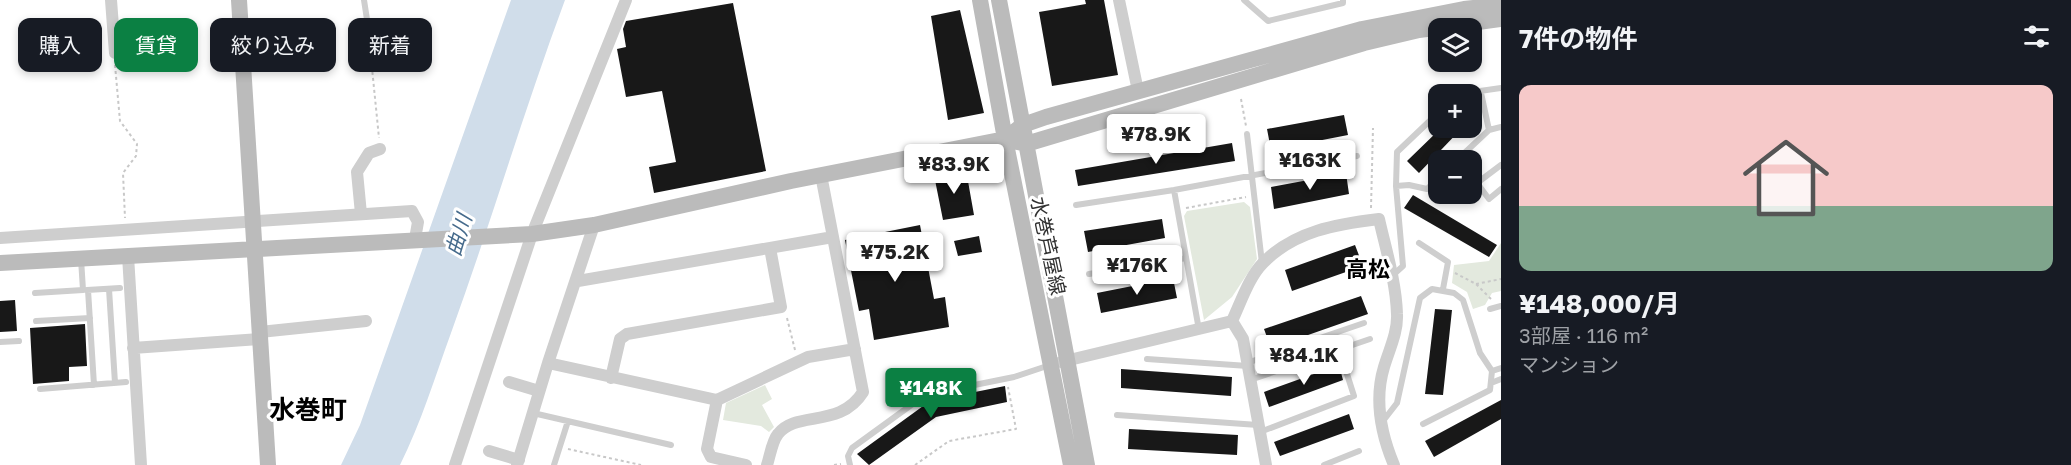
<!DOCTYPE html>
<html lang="ja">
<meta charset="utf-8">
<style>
:root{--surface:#171b24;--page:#242831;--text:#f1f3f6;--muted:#9ea1a6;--line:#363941;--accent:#0b8043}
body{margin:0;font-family:"Golos Text","Noto Sans JP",sans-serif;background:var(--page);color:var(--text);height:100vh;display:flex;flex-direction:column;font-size:22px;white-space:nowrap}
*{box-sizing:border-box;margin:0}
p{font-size:20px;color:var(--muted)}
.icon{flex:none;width:33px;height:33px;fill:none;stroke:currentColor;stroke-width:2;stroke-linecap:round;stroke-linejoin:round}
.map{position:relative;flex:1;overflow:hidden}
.details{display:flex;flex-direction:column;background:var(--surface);width:570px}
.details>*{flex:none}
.guide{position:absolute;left:18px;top:18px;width:570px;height:54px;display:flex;gap:12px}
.tools{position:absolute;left:1428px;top:18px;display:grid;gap:12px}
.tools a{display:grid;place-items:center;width:54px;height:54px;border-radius:12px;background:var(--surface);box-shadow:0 3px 9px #0003;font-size:30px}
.price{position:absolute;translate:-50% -51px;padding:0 14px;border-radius:6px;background:#fff;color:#222;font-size:20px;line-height:39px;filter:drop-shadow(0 2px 3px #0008)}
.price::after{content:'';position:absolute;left:50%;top:36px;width:18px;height:14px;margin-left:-9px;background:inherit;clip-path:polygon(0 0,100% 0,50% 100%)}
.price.selected{background:var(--accent);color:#fff}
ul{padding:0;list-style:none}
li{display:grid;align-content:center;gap:12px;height:318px;padding:0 18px}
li+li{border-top:2px solid var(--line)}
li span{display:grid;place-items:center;height:186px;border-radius:12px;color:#555}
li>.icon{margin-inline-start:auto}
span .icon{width:108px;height:108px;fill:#fffc;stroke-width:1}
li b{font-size:26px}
h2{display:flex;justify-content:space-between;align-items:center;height:72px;padding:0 18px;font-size:26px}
.tag{padding:0 21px;border-radius:12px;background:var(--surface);box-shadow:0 3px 9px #0003;font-size:21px;line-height:54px}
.tag.selected{background:var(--accent);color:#fff}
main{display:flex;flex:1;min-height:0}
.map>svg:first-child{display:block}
.green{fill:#e3e9de}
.water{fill:#d0ddea}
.building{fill:#181818}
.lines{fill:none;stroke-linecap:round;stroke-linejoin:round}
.path{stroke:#c8c8c8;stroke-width:2;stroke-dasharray:3 3;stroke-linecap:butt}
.lane{stroke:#cecece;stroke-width:6}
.street{stroke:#cecece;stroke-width:12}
.secondary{stroke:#bbb;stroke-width:16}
.labels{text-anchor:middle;stroke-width:6;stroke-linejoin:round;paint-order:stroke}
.street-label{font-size:20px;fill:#313131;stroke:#fff}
.water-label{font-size:21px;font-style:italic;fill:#466b8c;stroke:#fff}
.quarter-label{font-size:22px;font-weight:bold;fill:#000;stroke:#fff}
.district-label{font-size:26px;font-weight:bold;fill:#000;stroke:#fff}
</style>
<main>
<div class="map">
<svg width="1501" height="465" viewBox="0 0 1501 465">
<rect width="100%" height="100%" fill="#fff"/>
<path class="green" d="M1244 202 1250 207 1257 259 1232 297 1204 320 1184 216 1187 211Z
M1501 243V291L1492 293 1485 305 1473 309 1467 292 1452 283 1454 265 1489 261Z
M765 385 772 399 762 405 774 427 769 432 761 426 723 420 726 403Z"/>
<path class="water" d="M511 0H565C524 110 491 223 451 333 435 377 421 423 400 465H341L360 425Z"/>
<path class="building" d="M1085 0H1104L1118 75 1052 86 1039 12 1086 4Z
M733 3 766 171 654 193 649 167 676 162 662 91 626 97 617 49 626 47 623 29 626 21Z
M960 10 984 113 948 120 931 16Z
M1344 115 1348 135 1271 150 1267 129Z
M1441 128H1462L1419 173 1407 161Z
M1232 143 1235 161 1078 186 1075 170Z
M966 170 974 215 943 220 934 175Z
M1346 173 1349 194 1274 209 1271 187Z
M1413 195 1497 245 1489 257 1404 208Z
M1162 219 1165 238 1088 252 1084 231Z
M920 225 934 299 945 297 949 327 874 340 869 309 859 311 845 240Z
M979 236 982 252 958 256 954 241Z
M1355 245 1363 266 1292 291 1285 270Z
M1173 278 1177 298 1101 313 1097 293Z
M1361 296 1368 314 1271 348 1264 329Z
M15 300 17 331 0 332V301Z
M1435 309 1452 310 1443 395 1425 394Z
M85 324 87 366 69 367V381L33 384 30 328Z
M1339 365 1343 380 1269 407 1264 392Z
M1121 369 1232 377 1231 396 1121 388Z
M1005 386 1007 402 936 417 869 465 857 454 930 401Z
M1501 400V419L1434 457 1425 441Z
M1349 414 1354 429 1280 456 1274 442Z
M1129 429 1238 435 1237 455 1128 449Z"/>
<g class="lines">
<path class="path" d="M370 48 379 138
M115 65 120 121 137 144 136 156 123 173 125 218
M1241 99 1246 126
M1186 208 1246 197
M1371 208 1373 128
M1455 273 1476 284 1491 299
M1476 284 1501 279
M787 318 795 350
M568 449 641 465
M834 465 841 464
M915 465 949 441 1016 429 1008 387"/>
<path class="lane" d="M364 0 370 39
M1244 0 1268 21 1343 3V0
M1481 93 1489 130
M1459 94 1501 88
M1247 134 1262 263
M1457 160 1489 130 1501 127
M1501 165 1477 183 1489 199 1501 189
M1396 186 1397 152 1438 113
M1174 190 1199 330
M1076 205 1174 190 1357 156
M1419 243 1448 262 1443 289
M1089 274 1186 258
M1393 275 1403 266 1396 186 1409 185 1427 189 1438 179
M109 289 115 383
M87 290 120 288
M88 290 94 385
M35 293 83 290 81 259
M1490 309 1501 306
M36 321 90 318
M0 342 19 341
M1147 359 1248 366
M1247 363 1364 323
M1250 380 1370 339
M1491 383 1501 379
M40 389 126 382
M533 413 671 445
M1117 415 1258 425
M1383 421 1397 403 1420 298 1432 289 1454 293 1463 300 1480 353 1492 371 1501 368
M1423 424 1490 390 1492 371
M1260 432 1354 396 1339 349
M554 465 568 421
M850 465 848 456 852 448 925 395 1014 377 1050 365
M1324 465 1359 451"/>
<path class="street" d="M111 0 115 53
M1119 0 1138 91
M361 214 357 172 369 153 380 149
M0 238 412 211 418 222 415 239
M128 256 141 465
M578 281 833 237
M1232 321C1241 302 1249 277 1263 263 1294 231 1337 224 1379 219 1386 250 1396 282 1397 314 1398 332 1389 350 1384 367 1374 400 1381 434 1394 465
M260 332 366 321
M133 348 260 339
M1061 362 1232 321 1243 339 1266 465
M548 363 717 400 808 357 855 349
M611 378 620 339 627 334 781 307 770 248
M509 382 539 391
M717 400 707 449 711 457 746 465
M489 451 519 460
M455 465 532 234 626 0
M517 465 548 363 594 225
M767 465C770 456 772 441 778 434 796 410 840 429 863 392L821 175"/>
<path class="secondary" d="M239 0 268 465
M980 0 1005 139 1071 465
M999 0 1087 465
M1005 139 1023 125 1046 117 1362 29 1464 9 1501 5
M0 263 532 234 594 225 791 181 1005 139 1026 144 1364 43 1419 30 1501 19"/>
</g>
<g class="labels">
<g class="street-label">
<text transform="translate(1048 246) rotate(78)" y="7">水巻芦屋線</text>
</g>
<g class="water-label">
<text transform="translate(459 235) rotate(-73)" y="7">曲川</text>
</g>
<g class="quarter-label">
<text x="1368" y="277">高松</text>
</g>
<g class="district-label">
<text x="308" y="419">水巻町</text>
</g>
</g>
</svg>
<div class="tools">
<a><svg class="icon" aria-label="layers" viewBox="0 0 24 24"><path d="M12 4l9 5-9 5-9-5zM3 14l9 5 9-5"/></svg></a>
<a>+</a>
<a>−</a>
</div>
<b class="price" style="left:1156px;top:165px">¥78.9K</b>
<b class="price" style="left:1310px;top:191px">¥163K</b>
<b class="price" style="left:954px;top:195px">¥83.9K</b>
<b class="price" style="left:895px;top:283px">¥75.2K</b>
<b class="price" style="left:1137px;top:296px">¥176K</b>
<b class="price" style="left:1304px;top:386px">¥84.1K</b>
<b class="price selected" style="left:931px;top:419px">¥148K</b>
<div class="guide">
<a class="tag">購入</a>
<a class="tag selected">賃貸</a>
<a class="tag">絞り込み</a>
<a class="tag">新着</a>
</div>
</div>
<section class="details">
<h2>7件の物件<svg class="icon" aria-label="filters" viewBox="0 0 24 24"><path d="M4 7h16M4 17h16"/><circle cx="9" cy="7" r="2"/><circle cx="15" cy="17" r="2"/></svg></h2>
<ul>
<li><span style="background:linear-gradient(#f6c9c9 65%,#7fa58c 0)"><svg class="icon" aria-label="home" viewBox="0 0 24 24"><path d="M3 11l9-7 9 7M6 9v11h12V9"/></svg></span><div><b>¥148,000/月</b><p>3部屋 · 116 m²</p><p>マンション</p></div></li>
</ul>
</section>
</main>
